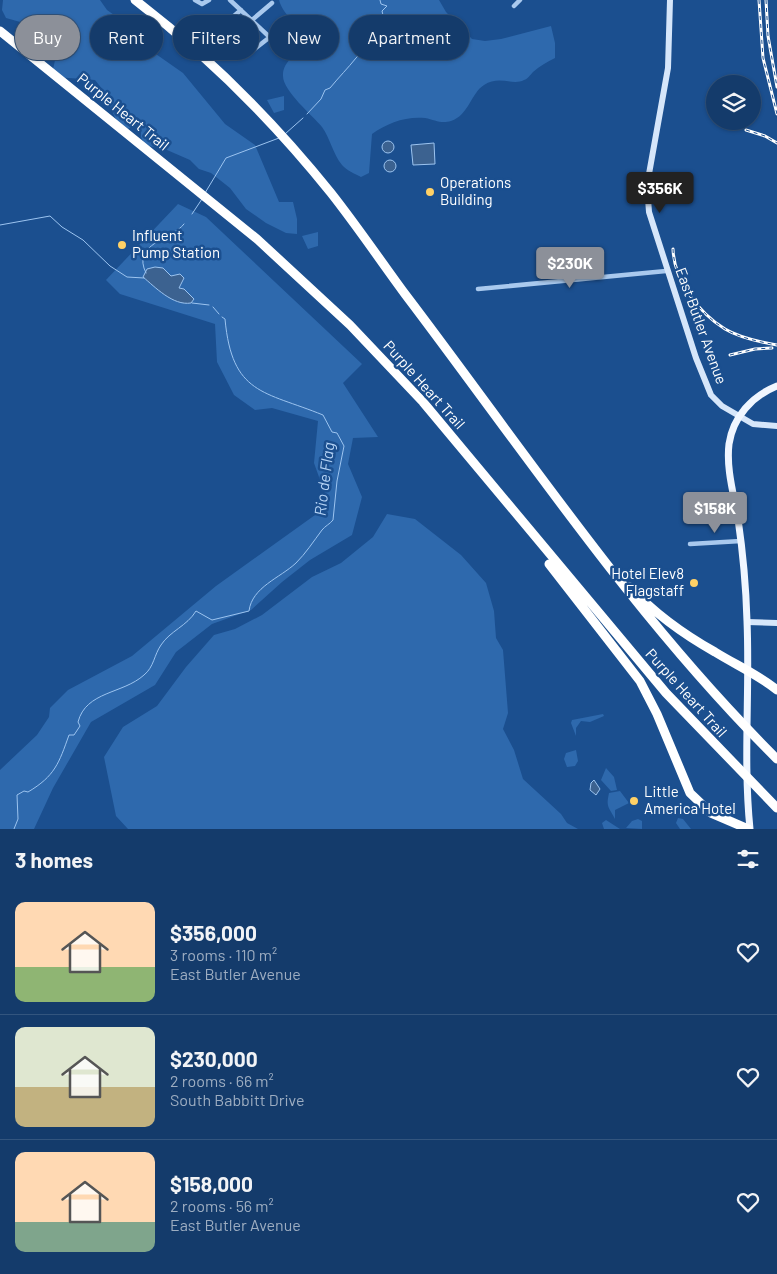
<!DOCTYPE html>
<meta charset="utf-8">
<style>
:root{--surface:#143b6b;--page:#1d4271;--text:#f1f3f6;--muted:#9dadc1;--line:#33557e;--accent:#8c9099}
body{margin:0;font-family:Barlow,sans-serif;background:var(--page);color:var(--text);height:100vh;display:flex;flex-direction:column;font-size:19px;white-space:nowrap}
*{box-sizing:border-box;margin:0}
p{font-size:16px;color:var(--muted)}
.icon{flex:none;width:28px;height:28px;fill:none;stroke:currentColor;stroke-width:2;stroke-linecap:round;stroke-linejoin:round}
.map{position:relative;height:829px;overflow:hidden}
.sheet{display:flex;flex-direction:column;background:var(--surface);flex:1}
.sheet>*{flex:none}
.hud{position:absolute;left:15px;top:15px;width:500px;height:45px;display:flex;gap:10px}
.buttons{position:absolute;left:706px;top:75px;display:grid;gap:10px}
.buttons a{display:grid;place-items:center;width:55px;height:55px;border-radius:50%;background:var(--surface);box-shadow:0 1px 4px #0004,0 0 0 1px var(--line);font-size:25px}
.price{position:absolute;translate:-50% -42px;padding:0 11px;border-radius:5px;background:var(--accent);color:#fff;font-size:16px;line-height:32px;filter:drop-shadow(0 1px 2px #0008)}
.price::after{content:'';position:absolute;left:50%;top:30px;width:15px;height:11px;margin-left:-8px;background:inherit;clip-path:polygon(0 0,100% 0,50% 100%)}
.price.selected{background:#222;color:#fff}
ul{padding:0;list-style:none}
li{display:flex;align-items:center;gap:15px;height:125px;padding:0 15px}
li+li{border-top:1px solid var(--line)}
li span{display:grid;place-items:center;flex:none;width:140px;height:100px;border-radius:10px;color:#555}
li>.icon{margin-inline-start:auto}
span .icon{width:60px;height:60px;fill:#fffc;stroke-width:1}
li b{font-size:21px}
h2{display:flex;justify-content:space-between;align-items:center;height:60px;padding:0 15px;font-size:21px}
.pill{padding:0 18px;border-radius:22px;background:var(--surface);box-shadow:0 1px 4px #0004,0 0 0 1px var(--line);font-size:18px;line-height:45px}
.pill.selected{background:var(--accent);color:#fff}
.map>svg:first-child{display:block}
.green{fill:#2e69ad}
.water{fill:#3c6290;stroke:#9cc4f0}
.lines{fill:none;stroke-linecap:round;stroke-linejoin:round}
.stream{stroke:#9cc4f0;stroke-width:1}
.street{stroke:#a9c9ee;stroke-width:4.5}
.secondary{stroke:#d6e6fa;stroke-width:6}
.primary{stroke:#f0f6ff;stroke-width:7}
.highway{stroke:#fff;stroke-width:9}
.rail-casing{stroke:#fff;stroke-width:3}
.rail{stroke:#1b4f8f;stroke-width:1;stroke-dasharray:4;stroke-linecap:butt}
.poi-dot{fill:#ffd166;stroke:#1b4f8f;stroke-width:2}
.labels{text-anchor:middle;stroke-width:5;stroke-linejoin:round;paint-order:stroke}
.street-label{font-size:15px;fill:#fff;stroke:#1b4f8f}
.poi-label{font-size:15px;fill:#fff;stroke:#1b4f8f;text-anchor:start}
.water-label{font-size:16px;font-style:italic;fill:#b5d3f5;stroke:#1b4f8f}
</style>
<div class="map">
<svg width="777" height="829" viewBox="0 0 777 829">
<rect width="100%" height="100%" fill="#1b4f8f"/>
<path class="green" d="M3 0H100L107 10 137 31 153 52 183 73 225 124 255 145 279 202H293L297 219V234L286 233 266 223 246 209 230 188 211 173 199 169 190 160 167 150 145 145 141 137V122L128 129H120L103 90 95 80 56 77 53 69C64 31 34 26 6 18L2 10Z
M279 0H439L446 12 472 39 485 41 501 39 551 26 555 43V58C547 62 540 66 533 72 530 75 528 79 524 80 513 86 499 75 484 85 471 93 469 115 451 121 441 124 435 120 425 118 406 116 387 123 372 134L369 173 361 177C355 174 346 170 342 165 333 154 330 138 322 127 312 115 283 91 283 76 282 59 304 53 300 36 297 22 283 15 279 0Z
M284 96V110L274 113 267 100Z
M178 204 206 217 362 364 343 383 378 437 353 438 348 464 362 497 352 535 310 560 282 582 251 610 212 624 176 652 155 685 91 722 53 788 34 829H0V770L37 735 49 717 50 708 68 690 132 656 216 586 329 505 314 463 318 421 272 408 255 410 234 395 217 362 215 324 120 294 106 280Z
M318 232V246L308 249 302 236Z
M387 514 415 519 461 555 486 583 494 611 496 638 503 650 508 713 503 729 514 750 523 779 561 814 567 823 578 829H128L116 816 104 757 123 727 157 706 186 667 214 635 235 629 262 615 312 577 341 563 373 537Z
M603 714 604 716 590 722 581 721 576 728V736L571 723 572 720Z
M576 750 578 761 575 766 567 767 564 759 566 753Z
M606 768 614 777 617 790 611 791 601 780Z
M620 791 629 803 615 810V819C608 806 606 807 609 793Z
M678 818 683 819 691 829H680L676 823Z
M638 819 642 821V829L626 828 632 821Z
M606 820 620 829H604L602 823Z"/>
<path class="water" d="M382 147a6 6 0 1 1 12 0a6 6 0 1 1-12 0Z
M434 143 435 164 413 165 411 145Z
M384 166a6 6 0 1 1 12 0a6 6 0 1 1-12 0Z
M155 267 163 268 171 276 180 274 184 278 179 288 184 289 194 299 191 303C173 306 155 287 143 277L147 269Z
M594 780 600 789 596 795 590 790 591 783Z"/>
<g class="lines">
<path class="stream" d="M307 114 321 99 325 90 330 88C339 77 348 68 356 58 371 41 390 39 382 11L387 6 381 4 380 0
M285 134 303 118
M205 193 226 158 279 138
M192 214 202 199
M0 225 50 216 62 227 83 240 110 266 127 277 144 278
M146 273C131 243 172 240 184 224
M192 303 209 305
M213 307 219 314
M14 829 18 819 17 795 24 791 28 792C55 776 59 763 69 735H74L80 726 78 722C86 691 123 694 144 675 154 667 154 655 161 645 170 631 187 626 196 611L212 620 249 611C252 587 280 578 296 563 306 553 313 542 322 530 325 526 330 524 333 520L337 481 344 446 337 433 332 432 323 415C264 391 232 395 225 319L222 317"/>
<path class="street" d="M195 0 202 4 209 0
M230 0 277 44 287 43 303 30
M514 6 520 0
M252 20 272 3
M222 26 241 10
M248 54 270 37
M478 289 666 271
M690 544 741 541"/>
<path class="secondary" d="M670 0 668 68 647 185 649 212 696 358 711 395 722 406 753 424 777 426
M747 622 777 623"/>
<path class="primary" d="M750 829C743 760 750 690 747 621 746 587 743 553 738 519 734 495 726 469 729 444 733 417 752 396 777 386"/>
<path class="highway" d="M135 0C207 55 274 122 331 193 357 226 380 260 405 294 525 452 635 618 777 759
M0 31 257 239 350 325 423 402 666 693 777 808
M549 564 640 681 657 714 690 793 711 813 748 829
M630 587C655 614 683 634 715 652 736 665 757 674 777 690"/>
<defs>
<path id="rail" d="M759 0 763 58 777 114
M766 0 768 36 777 87
M746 130 765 136 777 143
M673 249C674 281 699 313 725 329 740 338 760 342 777 345
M730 355 755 349 772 348"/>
</defs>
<use href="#rail" class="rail-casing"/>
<use href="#rail" class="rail"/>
</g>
<g class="poi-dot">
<circle cx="430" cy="192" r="5"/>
<circle cx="122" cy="245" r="5"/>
<circle cx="694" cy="583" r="5"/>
<circle cx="634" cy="801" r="5"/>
</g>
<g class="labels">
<g class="street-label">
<text transform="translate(123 112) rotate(39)" y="5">Purple Heart Trail</text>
<text transform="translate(701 326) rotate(70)" y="5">East Butler Avenue</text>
<text transform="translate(424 385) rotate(48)" y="5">Purple Heart Trail</text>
<text transform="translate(686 693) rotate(48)" y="5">Purple Heart Trail</text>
</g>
<g class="poi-label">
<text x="440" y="188">Operations<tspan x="440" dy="17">Building</tspan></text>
<text x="132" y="241">Influent<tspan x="132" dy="17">Pump Station</tspan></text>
<text x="684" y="579" text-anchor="end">Hotel Elev8<tspan x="684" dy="17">Flagstaff</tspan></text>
<text x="644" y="797">Little<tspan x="644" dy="17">America Hotel</tspan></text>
</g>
<g class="water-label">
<text transform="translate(324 479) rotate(-83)" y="6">Rio de Flag</text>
</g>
</g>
</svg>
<div class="buttons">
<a><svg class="icon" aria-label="layers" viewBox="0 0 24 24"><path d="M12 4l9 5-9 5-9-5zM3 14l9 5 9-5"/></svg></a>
</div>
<b class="price selected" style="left:660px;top:214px">$356K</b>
<b class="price" style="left:570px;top:289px">$230K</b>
<b class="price" style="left:715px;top:534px">$158K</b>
<div class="hud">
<a class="pill selected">Buy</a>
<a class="pill">Rent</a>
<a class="pill">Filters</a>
<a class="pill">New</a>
<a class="pill">Apartment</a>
</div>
</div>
<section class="sheet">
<h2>3 homes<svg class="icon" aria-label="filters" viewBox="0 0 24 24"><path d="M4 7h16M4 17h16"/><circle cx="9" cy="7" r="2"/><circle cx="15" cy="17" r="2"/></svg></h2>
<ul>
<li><span style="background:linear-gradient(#ffd9b3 65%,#8fb573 0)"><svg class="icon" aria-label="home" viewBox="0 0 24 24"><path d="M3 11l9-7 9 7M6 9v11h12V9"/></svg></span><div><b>$356,000</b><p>3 rooms · 110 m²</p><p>East Butler Avenue</p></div><svg class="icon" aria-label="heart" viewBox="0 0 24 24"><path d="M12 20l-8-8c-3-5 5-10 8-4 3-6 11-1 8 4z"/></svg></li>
<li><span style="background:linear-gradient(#dfe7d0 60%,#c2b280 0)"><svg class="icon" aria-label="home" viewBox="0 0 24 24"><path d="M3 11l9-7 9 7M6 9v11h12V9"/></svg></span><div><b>$230,000</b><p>2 rooms · 66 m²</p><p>South Babbitt Drive</p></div><svg class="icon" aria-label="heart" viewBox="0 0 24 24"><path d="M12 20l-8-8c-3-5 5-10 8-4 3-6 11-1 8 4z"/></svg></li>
<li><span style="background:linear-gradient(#ffd9b3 70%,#7fa58c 0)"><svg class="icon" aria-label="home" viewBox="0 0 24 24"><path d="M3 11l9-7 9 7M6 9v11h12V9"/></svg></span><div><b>$158,000</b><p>2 rooms · 56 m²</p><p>East Butler Avenue</p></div><svg class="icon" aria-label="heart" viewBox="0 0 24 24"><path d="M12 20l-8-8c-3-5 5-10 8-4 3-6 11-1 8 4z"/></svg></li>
</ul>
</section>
